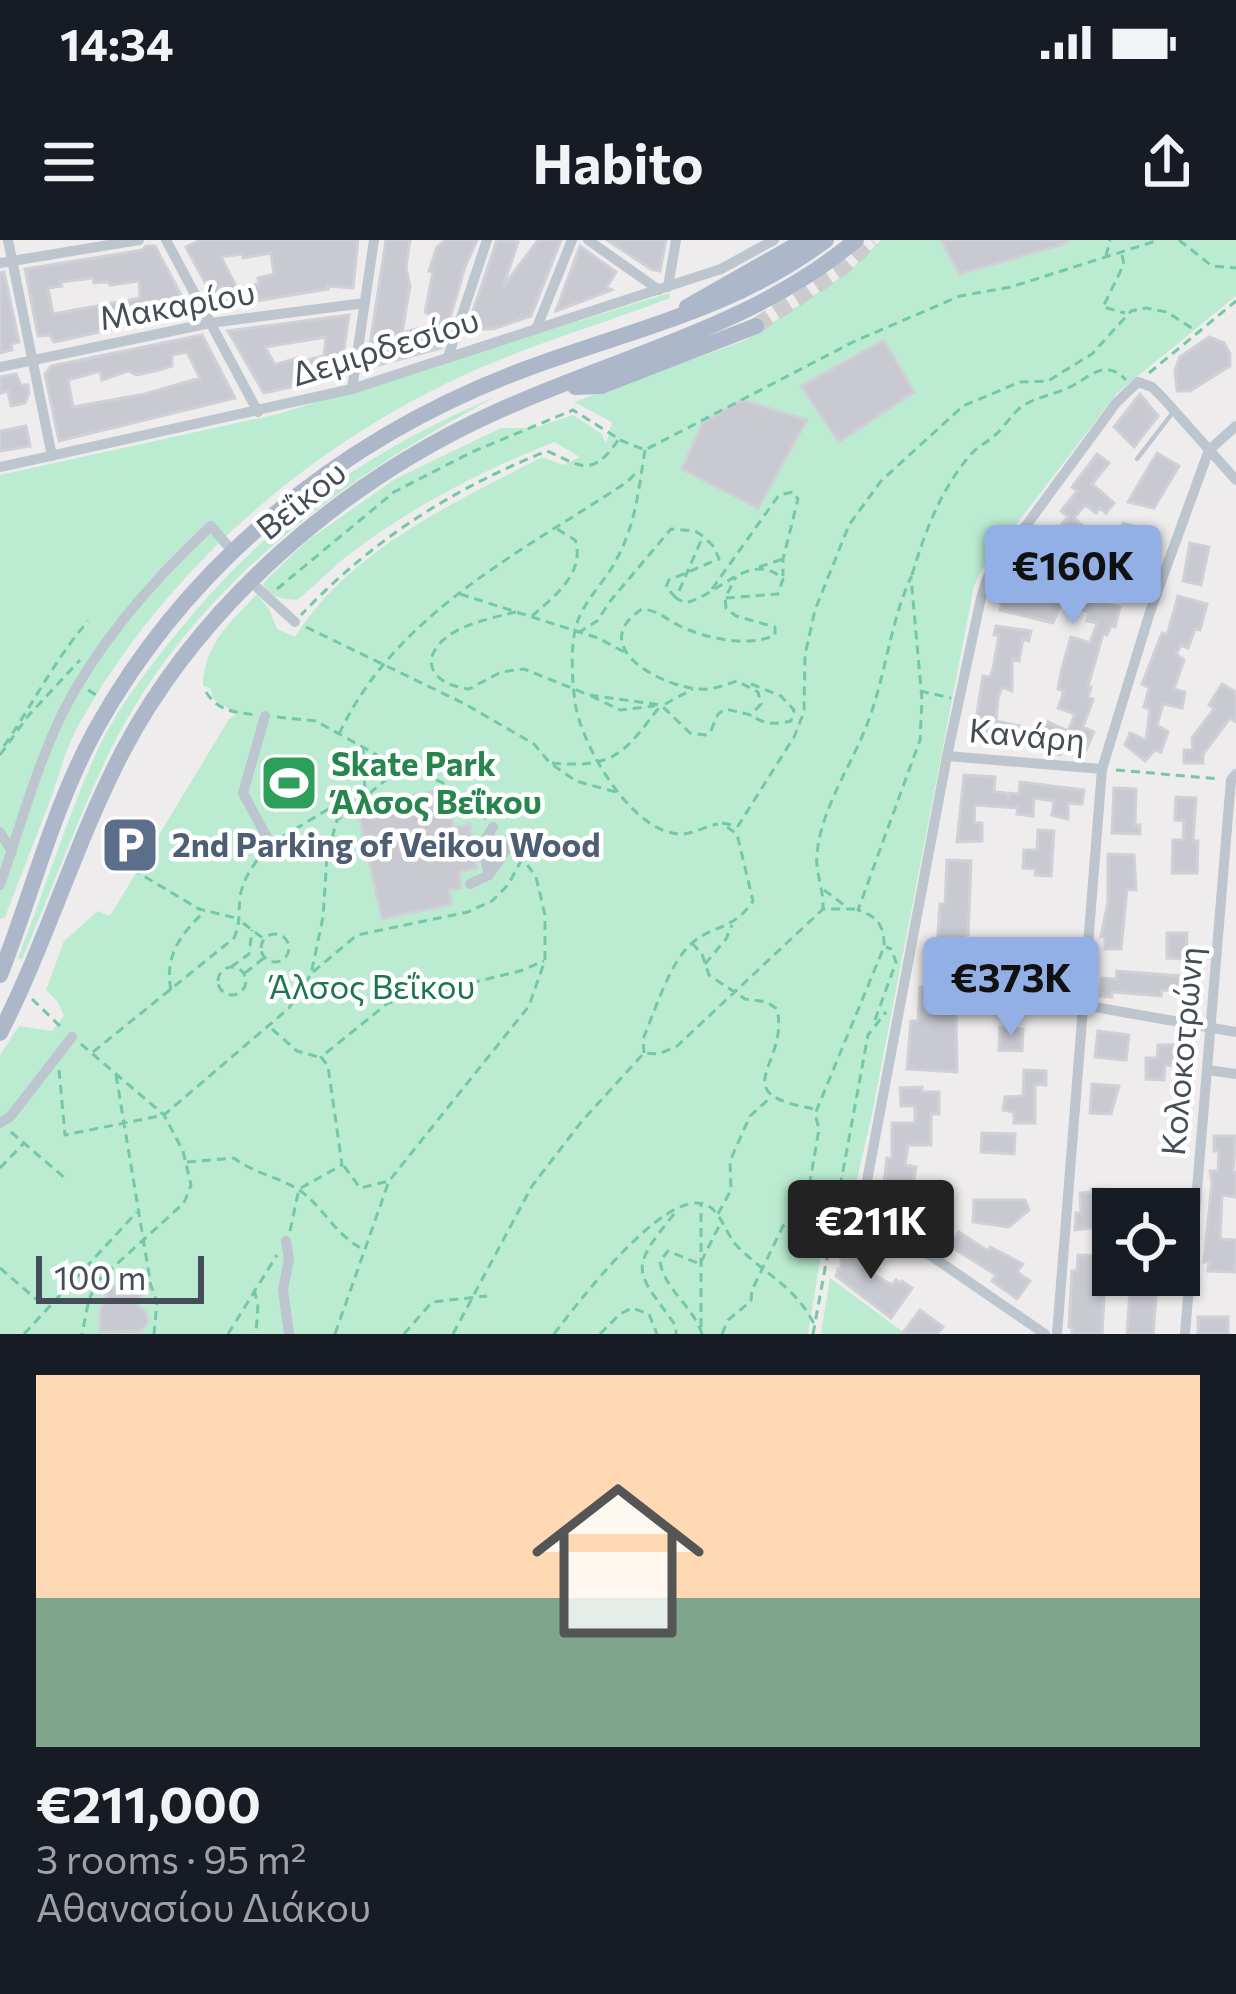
<!DOCTYPE html>
<meta charset="utf-8">
<style>
:root{--surface:#171b24;--page:#20242c;--text:#f1f3f6;--muted:#9ea1a6;--line:#363941;--accent:#93b0e6}
body{margin:0;font-family:Commissioner,sans-serif;background:var(--page);color:var(--text);height:100vh;display:flex;flex-direction:column;font-size:45px;white-space:nowrap}
*{box-sizing:border-box;margin:0}
p{font-size:39px;color:var(--muted)}
.icon{flex:none;width:66px;height:66px;fill:none;stroke:currentColor;stroke-width:2;stroke-linecap:round;stroke-linejoin:round}
.map{position:relative;height:1094px;overflow:hidden}
.details{display:flex;flex-direction:column;background:var(--surface);flex:1}
.details>*{flex:none}
.tools{position:absolute;left:1092px;top:948px;display:grid;gap:24px}
.tools a{display:grid;place-items:center;width:108px;height:108px;border-radius:0px;background:var(--surface);box-shadow:0 3px 9px #0004;font-size:60px}
.scale{position:absolute;left:36px;bottom:30px;width:168px;box-sizing:border-box;padding-left:12px;border:6px solid #454d58;border-top:0;font-size:33px;line-height:42px;white-space:nowrap;color:#454d58;-webkit-text-stroke:9px #fff;paint-order:stroke}
.price{position:absolute;translate:-50% -102px;padding:0 27px;border-radius:12px;background:var(--accent);color:#111;font-size:39px;line-height:78px;filter:drop-shadow(0 3px 6px #0008)}
.price::after{content:'';position:absolute;left:50%;top:72px;width:36px;height:27px;margin-left:-18px;background:inherit;clip-path:polygon(0 0,100% 0,50% 100%)}
.price.active{background:#222;color:#fff}
ul{padding:0;list-style:none}
li{display:grid;align-content:center;gap:24px;height:636px;padding:0 36px}
li+li{border-top:3px solid var(--line)}
li span{display:grid;place-items:center;height:372px;border-radius:0px;color:#555}
li>.icon{margin-inline-start:auto}
span .icon{width:216px;height:216px;fill:#fffc;stroke-width:1}
li b{font-size:51px}
.status{display:flex;justify-content:space-between;align-items:center;height:84px;padding:0 60px;background:var(--surface);direction:ltr}
.status svg{height:33px;fill:currentColor}
header{display:flex;justify-content:space-between;align-items:center;height:156px;padding:0 36px;background:var(--surface);font-size:54px;font-weight:700}
.map>svg:first-child{display:block}
.green{fill:#bbecd2}
.building{fill:#c9cad1;stroke:#d0d1d7;stroke-width:3;fill-rule:evenodd}
.lines{fill:none;stroke-linecap:round;stroke-linejoin:round}
.primary-tunnel{stroke:#ccccce;stroke-width:16;stroke-dasharray:16 8;stroke-linecap:butt}
.path{stroke:#75c8a7;stroke-width:3;stroke-dasharray:9 6;stroke-linecap:butt}
.lane{stroke:#bdc5ce;stroke-width:4.5}
.street{stroke:#bdc5ce;stroke-width:10}
.primary{stroke:#acb8ca;stroke-width:16}
.labels{text-anchor:middle;stroke-width:9;stroke-linejoin:round;paint-order:stroke}
.street-label{font-size:33px;fill:#454d58;stroke:#fff}
.leisure-label{font-size:33px;font-weight:bold;fill:#27864d;stroke:#fff;text-anchor:start}
.service-label{font-size:33px;font-weight:bold;fill:#4e5e75;stroke:#fff;text-anchor:start}
.park-label{font-size:33px;fill:#1a7550;stroke:#fff}
</style>
<div class="status"><b>14:34</b><svg viewBox="0 0 49 12"><path d="M0 12V9h3v3zM5 12V6h3v6zM10 12V3h3v9zM15 12V0h3v12zM26 1h20v11H26zM47 4h2v5h-2z"/></svg></div>
<header><svg class="icon" aria-label="menu" viewBox="0 0 24 24"><path d="M4 6h16M4 12h16M4 18h16"/></svg>Habito<svg class="icon" aria-label="share" viewBox="0 0 24 24"><path d="M12 15V3M7 8l5-5 5 5M5 13v7h14v-7"/></svg></header>
<div class="map">
<svg width="1236" height="1094" viewBox="0 0 1236 1094">
<rect width="100%" height="100%" fill="#eeecec"/>
<path class="green" d="M881 0H1236V56L1117 153 982 329 974 346 872 874 851 965 830 960 808 1094H0V815L19 786 52 791 64 776 58 762 46 750 64 701 98 671 110 676 229 479 237 474 214 460 210 448 203 446C204 404 230 383 257 354L269 369 277 389 295 397C348 311 455 262 542 217L563 225 580 217 554 202C481 231 409 268 347 316 330 330 315 346 297 360 283 359 270 358 263 344L268 338 308 300 395 239 501 188H535L573 175 602 194 606 204 612 182 574 162 746 100 847 33Z
M669 53 670 58C597 86 519 108 449 142 295 217 158 339 76 490 65 511 59 536 51 558 36 598 20 637 5 677L0 679V235L278 174Z
M495 157C339 241 193 346 111 509 78 577 52 650 22 719L18 718C45 649 67 578 97 511 115 472 142 437 168 404 262 286 356 216 495 157Z
M830 1038 906 1094H821Z"/>
<path class="building" d="M201 0H358L353 48 327 46 328 49 218 67 186 7ZM271 13 274 34 258 38 259 44 237 48 221 17 243 14V18Z
M386 0H410L406 27 410 46 402 93 442 82 425 72 433 32 429 31 437 7 445 0H477L465 27 441 108 378 125 370 119 369 111Z
M497 0 518 2 503 47 538 0H561L531 76 493 89H467Z
M607 0H666L660 31 651 29Z
M941 0H1067V3L959 34Z
M146 6H155L190 72 54 102 50 95 38 96 25 29 143 10ZM93 38 94 43 109 42 110 45 139 41 140 58 53 74 48 48 62 46 61 42Z
M580 6 616 32 607 47 612 50 556 71Z
M4 32 19 102 11 104 12 110 0 113V33Z
M349 75 340 136 264 153 228 91ZM326 97 324 116 298 122 297 118 275 125 265 107Z
M202 95 235 158 59 201 45 134 51 126ZM187 112 200 138 145 154 73 167 68 140 100 131 102 140 128 131 137 135 159 130 172 126V115Z
M1209 97 1224 103 1230 114V126L1190 151H1177L1175 130 1180 117Z
M884 100 914 152 839 202 801 146Z
M16 134 21 145H28L29 153 25 163 11 166 8 151 1 153 0 137Z
M1140 154 1158 176 1134 207 1114 187Z
M742 160 807 180 758 268 682 229 703 182Z
M26 186 30 206 0 211V191Z
M1157 213 1179 226 1154 268 1128 262Z
M1097 214 1109 223 1092 244 1114 263 1106 273 1100 268 1096 273 1085 265 1074 278 1084 287 1066 309 1051 297 1068 277 1061 271 1077 251 1072 247Z
M1123 283 1141 289 1128 327 1132 328 1128 346 1109 341 1098 362 1120 367 1115 387 1111 386 1107 395 1103 394 1088 446 1091 447 1088 457 1093 459 1083 487 1094 492 1086 510 1067 501 1060 515 1033 502 1044 480 1068 491 1075 474 1058 468 1064 451 1058 449 1062 428 1071 397 1090 403 1097 383 1087 381 1089 372 1061 363 1053 383 1000 370 1002 363 998 362 1004 346 1016 351 1029 311 1048 316 1046 325 1063 331 1058 347 1083 355 1093 331 1087 327 1094 314 1105 319 1112 296 1118 298Z
M1190 303 1209 307 1201 345 1183 341Z
M1178 356 1207 364 1200 390 1195 389 1188 408 1181 405 1176 414 1184 420 1174 449 1185 452 1182 468 1163 464 1157 485 1168 492 1161 512 1155 510 1145 521 1125 505 1130 493 1146 500 1150 469 1144 467 1149 448 1142 444 1162 393 1167 395Z
M996 386 1031 391 1029 401 1023 399 1019 421 1012 419V451L1002 447 998 458 996 481 1019 486 1016 502 973 498 983 436 990 437 993 429 999 395H994Z
M1222 444 1236 452V482L1230 478 1203 514V523H1184V510H1193L1192 498 1214 469 1209 465Z
M964 535 995 537 994 552 1006 553 1008 557 1009 553 1019 554 1020 542 1084 550 1082 564 1068 563V579L1052 575 1054 561 1034 558 1033 576 1017 574 1018 568 975 565 974 583H982V601L957 602Z
M1114 548 1136 549 1135 585H1140V594L1112 593Z
M445 549 454 588 470 584 477 628 459 632 461 648 449 650 452 664 382 679 357 568Z
M1176 557 1196 558 1193 601H1198L1197 633H1172L1173 600H1183L1184 581 1175 580Z
M1038 590 1054 591 1051 636 1035 635 1036 629 1023 628 1024 610H1037Z
M1108 614 1134 615 1136 650 1127 649 1121 709H1105V697H1101L1108 661Z
M947 620 971 621 968 695H965L966 769H956L957 832 907 829 911 781H918L920 747H934L933 708H937L940 664H945Z
M1167 693H1187L1186 719 1167 718Z
M1041 710 1064 711V732H1045L1044 740 1027 739 1023 734 1024 724 1041 721Z
M1117 731 1180 736 1179 751 1162 750 1161 756 1112 752V757L1100 756 1102 738 1116 739Z
M1000 787 1023 789 1022 811 999 810Z
M1098 791 1129 795 1126 820 1095 817Z
M1158 805H1176L1175 826 1165 825 1164 840 1146 839V818H1157Z
M1024 830 1046 831V845L1035 844V883H1014V872L1003 870 1005 857 1023 856Z
M1092 844 1119 846 1111 874 1090 873Z
M922 847V852H939V874H931V905H908L905 925 916 927 913 946 903 944 901 963 882 961 887 918 892 919V883H915V866H901L900 848Z
M982 893 1015 894 1014 914 981 912Z
M1214 896H1236L1233 932H1236V957L1222 955 1220 999 1236 1000 1235 1032 1208 1031 1209 1022H1204L1212 942 1210 931H1218L1219 911H1214Z
M1091 949H1104L1100 987 1075 990 1076 973H1081L1080 953 1091 952Z
M974 960H1025L1029 970 1009 987 973 982Z
M959 992 988 1011 990 1007 1023 1024 1017 1032 1030 1041 1017 1059 992 1041 996 1035 950 1006Z
M851 1004 865 1012 871 1033 892 1045 896 1040 900 1043 902 1041 912 1048 891 1078 836 1036 838 1029H841V1016Z
M1078 1015 1113 1016V1042H1105L1102 1094H1072V1087H1069L1072 1031H1077Z
M138 1034 150 1047 135 1063 146 1072 148 1082 142 1091 100 1092V1072L109 1049Z
M1131 1035H1158L1153 1094H1127Z
M920 1070 943 1087 937 1094H902Z
M1198 1077H1228V1094H1198Z"/>
<g class="lines">
<path class="primary-tunnel" d="M756 86 841 29 872 0"/>
<path class="path" d="M1179 0 1212 26 1236 28
M1122 15 1124 24 1103 67 1125 73
M1106 16 1110 0
M1149 133 1236 61
M620 200 645 210 855 101 960 56 1011 47 1159 0
M645 210C638 253 636 285 614 324 602 345 583 362 576 386 570 410 572 444 576 468 584 509 634 596 683 594 694 593 707 586 718 584
M759 327 783 319
M912 335C925 291 942 246 973 212 980 205 988 202 995 195 1007 185 1013 170 1028 163 1041 156 1056 154 1070 147 1092 136 1105 118 1126 140
M277 349 394 252 472 212 573 170 619 199C591 239 582 226 547 211 452 249 372 300 301 375
M712 349 779 255 793 252 798 259 783 319V336
M460 354 598 398 626 413
M676 358 666 347 669 340 719 319 714 307 704 297
M516 372C498 376 478 381 460 389 419 409 422 443 469 449L501 432 524 429 589 455 661 465 690 493 705 495 710 493 718 474 726 469 751 475 761 464 758 452 737 441C725 445 712 450 700 449 661 447 585 406 642 369 659 371 663 377 678 385 703 398 749 408 775 395V387L736 376 726 368 725 358
M532 376C554 357 586 332 575 300L557 289
M306 387 465 464 534 504 550 523 576 541 619 553
M578 393 597 381 611 360 671 289 695 291 703 296 676 358 685 363C718 356 751 309 783 339L778 354 725 358 736 337
M751 444 781 456 794 470 791 481C777 484 764 485 753 476
M88 450 98 456
M920 451 951 458
M206 452C219 472 235 472 256 475
M591 456 620 470 655 466
M665 464 693 449
M277 477 316 481 409 533
M339 494C396 373 520 313 627 242L639 230
M4 506C33 464 55 419 88 381
M363 509 365 553
M0 515 28 476 80 420
M552 523C617 529 625 511 661 465
M1116 530 1220 539
M722 583 738 586 794 497 804 472 805 415 815 370 849 285 881 241 963 166 1020 142 1048 141 1092 114 1131 71 1146 68 1167 72 1196 91
M282 597 340 562 358 561
M132 629 199 669 240 679
M824 650 844 665
M243 683 264 699
M261 708a14 14 0 1 1 28 0a14 14 0 1 1-28 0Z
M692 703 702 714 709 735 745 759 767 762 777 769C790 826 721 853 815 869
M705 724 726 699 732 685
M231 727 249 714 252 690
M218 741a14 14 0 1 1 28 0a14 14 0 1 1-28 0Z
M313 732 357 695 468 672 492 661 508 645 522 619
M245 733 265 717
M171 750C164 715 181 694 205 671
M32 759 64 790
M875 780 896 722 891 709 886 707
M272 789 297 811 319 817
M81 804 164 875 183 911 191 945 184 963 98 1041 89 1059 82 1094
M93 812 234 698C241 682 238 674 240 657 243 638 254 624 265 610
M644 813 643 799C654 773 670 722 691 704 713 684 733 691 753 661L737 594 727 587
M59 830 65 895 164 875 289 768 311 734 323 677 327 616 337 580 388 538 417 531 456 549 486 579
M116 835 151 1046 157 1062 154 1094
M11 892 66 939
M187 922 234 918C254 933 275 936 296 948 321 963 334 994 361 1008
M344 926 360 948 389 941
M0 928 24 903
M674 974C627 1032 636 1030 676 1086V1094
M718 974 731 950 730 921 750 876 771 857
M290 991 299 949 342 925 328 826 321 817 388 763 520 731 544 721
M0 1028 44 1066
M254 1050 258 1064 256 1094
M701 1087V965
M24 1094 137 972
M228 1094 277 1015
M335 1094 389 941 529 766 545 720V675L536 637 518 612
M404 1094 432 1062 487 1056
M453 1094 532 946 582 881 644 813 658 814 676 807 823 669H855
M554 1094C577 1064 662 951 704 964 721 969 726 996 738 1007 766 1035 796 1047 814 1084
M600 1094 620 1074 632 1068 649 1074 657 1094
M702 1094C694 1067 663 1048 660 1021L668 1011 700 1024 719 986
M722 1094 728 1080 751 1061 752 1050 783 986 805 971 819 889 815 874 884 707C885 686 877 676 858 670L920 500 922 460 911 337C890 383 886 434 868 482 852 525 821 568 817 614 815 632 824 650 823 669
M813 1094 868 795 886 772"/>
<path class="lane" d="M1137 219 1174 171"/>
<path class="street" d="M8 0 52 216
M166 0 258 172
M588 0 659 50
M0 23 139 0
M668 47 676 0
M537 87 572 0
M448 117 487 0
M0 127 210 83 365 63
M352 149 374 0
M0 227 352 149 721 29 774 0
M251 342 295 382
M265 476 243 553 270 603
M947 516 1102 529
M0 592 12 612
M489 635 511 603
M470 644 489 635 482 605 493 587
M0 645C20 588 36 527 63 472 98 403 155 338 211 286L233 312
M1083 765 1236 792
M1208 830 1236 834
M0 883 10 877 72 797
M286 1001 289 1019 283 1050 289 1094
M1045 1094 873 976 863 962 947 516 981 358 987 339 1116 163 1138 142 1152 147 1163 158 1236 240
M1057 1094 1102 529 1150 372 1209 210 1236 186
M1185 1094 1231 540 1236 534"/>
<path class="primary" d="M687 67 805 0
M575 147 601 146 756 86
M0 735C32 654 54 565 96 489 187 325 337 203 510 135 622 91 727 74 826 0
M0 793C47 701 76 600 124 509 203 361 345 240 496 172 618 116 751 88 856 0"/>
</g>
<defs>
<symbol id="stadium-square" viewBox="-11 -11 22 22"><rect x="-9" y="-9" width="18" height="18" rx="4" fill="#2e9e5b" stroke="#fff"/><path d="M0-5a6.5 5 0 1 0 0 10a6.5 5 0 1 0 0-10ZM-3.5-1.8h7v3.6h-7Z" fill="#fff"/></symbol>
<symbol id="parking-square" viewBox="-11 -11 22 22"><rect x="-9" y="-9" width="18" height="18" rx="4" fill="#5c6f8a" stroke="#fff"/><path d="M-3.5-5.5H1a3.5 3.5 0 0 1 0 7H-1V5.5H-3.5ZM-1-3.4V-.6H.8a1.4 1.4 0 0 0 0-2.8Z" fill="#fff"/></symbol>
</defs>
<g fill-rule="evenodd">
<use href="#stadium-square" x="256" y="510" width="66" height="66"/>
<use href="#parking-square" x="97" y="572" width="66" height="66"/>
</g>
<g class="labels">
<g class="street-label">
<text transform="translate(177 65) rotate(-10)" y="12">Μακαρίου</text>
<text transform="translate(385 107) rotate(-17)" y="12">Δεμιρδεσίου</text>
<text transform="translate(301 260) rotate(-39)" y="12">Βεΐκου</text>
<text transform="translate(1027 495) rotate(5)" y="12">Κανάρη</text>
<text transform="translate(1182 811) rotate(-85)" y="12">Κολοκοτρώνη</text>
</g>
<g class="leisure-label">
<text x="331" y="536">Skate Park<tspan x="331" dy="38">Άλσος Βεΐκου</tspan></text>
</g>
<g class="service-label">
<text x="172" y="617">2nd Parking of Veikou Wood</text>
</g>
<g class="park-label">
<text x="372" y="759">Άλσος Βεΐκου</text>
</g>
</g>
</svg>
<div class="tools">
<a><svg class="icon" aria-label="locate" viewBox="0 0 24 24"><circle cx="12" cy="12" r="6"/><path d="M12 2v4M12 18v4M2 12h4M18 12h4"/></svg></a>
</div>
<div class="scale">100 m</div>
<b class="price" style="left:1073px;top:387px">€160K</b>
<b class="price" style="left:1011px;top:799px">€373K</b>
<b class="price active" style="left:871px;top:1042px">€211K</b>
</div>
<section class="details">
<ul>
<li><span style="background:linear-gradient(#ffd9b3 60%,#7fa58c 0)"><svg class="icon" aria-label="home" viewBox="0 0 24 24"><path d="M3 11l9-7 9 7M6 9v11h12V9"/></svg></span><div><b>€211,000</b><p>3 rooms · 95 m²</p><p>Αθανασίου Διάκου</p></div></li>
</ul>
</section>
